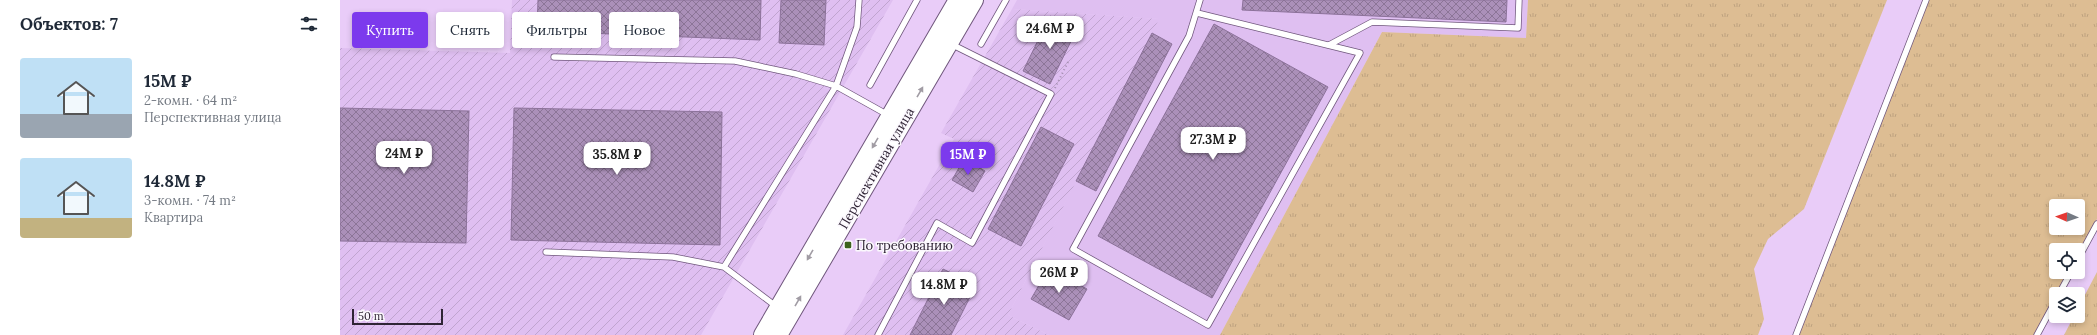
<!DOCTYPE html>
<html lang="ru">
<meta charset="utf-8">
<style>
:root{--surface:#fff;--page:#f6f6f7;--text:#1f2937;--muted:#747a83;--accent:#7c3aed}
body{margin:0;font-family:Lora,serif;background:var(--page);color:var(--text);height:100vh;display:flex;flex-direction:column;font-size:15px;white-space:nowrap}
*{box-sizing:border-box;margin:0}
p{font-size:13px;color:var(--muted)}
.icon{flex:none;width:22px;height:22px;fill:none;stroke:currentColor;stroke-width:2;stroke-linecap:round;stroke-linejoin:round}
.map{position:relative;flex:1;overflow:hidden}
.drawer{display:flex;flex-direction:column;background:var(--surface);width:340px}
.drawer>*{flex:none}
.guide{position:absolute;left:12px;top:12px;width:380px;height:36px;display:flex;gap:8px}
.needle{width:26px;rotate:272deg}
.buttons{position:absolute;left:1709px;top:199px;display:grid;gap:8px}
.buttons a{display:grid;place-items:center;width:36px;height:36px;border-radius:4px;background:var(--surface);box-shadow:0 2px 6px #0003;font-size:20px}
.scale{position:absolute;left:12px;bottom:10px;width:91px;box-sizing:border-box;padding-left:4px;border:2px solid #2f2435;border-top:0;font-size:11px;line-height:14px;white-space:nowrap;color:#2f2435;-webkit-text-stroke:3px #fbf8fd;paint-order:stroke}
.price{position:absolute;translate:-50% -34px;padding:0 9px;border-radius:8px;background:#fff;color:#222;font-size:13px;line-height:26px;filter:drop-shadow(0 1px 2px #0008)}
.price::after{content:'';position:absolute;left:50%;top:24px;width:12px;height:9px;margin-left:-6px;background:inherit;clip-path:polygon(0 0,100% 0,50% 100%)}
.price.on{background:var(--accent);color:#fff}
ul{padding:0;list-style:none}
li{display:flex;align-items:center;gap:12px;height:100px;padding:0 20px}
li span{display:grid;place-items:center;flex:none;width:112px;height:80px;border-radius:4px;color:#555}
li>.icon{margin-inline-start:auto}
span .icon{width:48px;height:48px;fill:#fffc;stroke-width:1}
li b{font-size:17px}
h2{display:flex;justify-content:space-between;align-items:center;height:48px;padding:0 20px;font-size:17px}
.chip{padding:0 14px;border-radius:4px;background:var(--surface);box-shadow:0 2px 6px #0003;font-size:14px;line-height:36px}
.chip.on{background:var(--accent);color:#fff}
main{display:flex;flex:1;min-height:0}
.map>svg:first-child{display:block}
.built{fill:#dfbff1}
.industrial{fill:url(#industrial-furrows)}
.grass{fill:url(#grass-tufts);fill-rule:evenodd}
.building{fill:url(#building-cross-hatch);stroke:#8c729a}
.lines{fill:none;stroke-linecap:round;stroke-linejoin:round}
.service-casing{stroke:#70577d;stroke-width:7}
.primary-casing{stroke:#70577d;stroke-width:20}
.path{stroke:#a48eb0;stroke-width:2;stroke-dasharray:1 3;stroke-linecap:butt}
.service{stroke:#fff;stroke-width:5.5}
.primary{stroke:#fff;stroke-width:18}
.oneway{fill:#a19ca4}
.poi-dot{fill:#3d631d;stroke:#fbf8fd;stroke-width:1.5}
.labels{text-anchor:middle;stroke-width:3;stroke-linejoin:round;paint-order:stroke}
.street-label{font-size:13px;fill:#2f2435;stroke:#fbf8fd}
.poi-label{font-size:13px;fill:#2f2435;stroke:#fbf8fd;text-anchor:start}
</style>
<main>
<section class="drawer">
<h2>Объектов: 7<svg class="icon" aria-label="filters" viewBox="0 0 24 24"><path d="M4 7h16M4 17h16"/><circle cx="9" cy="7" r="2"/><circle cx="15" cy="17" r="2"/></svg></h2>
<ul>
<li><span style="background:linear-gradient(#bfe0f5 70%,#9aa5b1 0)"><svg class="icon" aria-label="home" viewBox="0 0 24 24"><path d="M3 11l9-7 9 7M6 9v11h12V9"/></svg></span><div><b>15M ₽</b><p>2-комн. · 64 m²</p><p>Перспективная улица</p></div></li>
<li><span style="background:linear-gradient(#bfe0f5 75%,#c2b280 0)"><svg class="icon" aria-label="home" viewBox="0 0 24 24"><path d="M3 11l9-7 9 7M6 9v11h12V9"/></svg></span><div><b>14.8M ₽</b><p>3-комн. · 74 m²</p><p>Квартира</p></div></li>
</ul>
</section>
<div class="map">
<svg width="1757" height="335" viewBox="0 0 1757 335">
<defs>
<pattern id="industrial-furrows" width="10" height="10" patternUnits="userSpaceOnUse"><rect width="10" height="10" fill="#dfbff1"/><path d="M-1 1l2-2M0 10L10 0M9 11l2-2" fill="none" stroke="#c0a4cf"/></pattern>
<pattern id="grass-tufts" width="24" height="20" patternUnits="userSpaceOnUse"><rect width="24" height="20" fill="#ddbd93"/><path d="M3 7l-1-3M5 7V3M7 7l1-3M15 17l-1-3M17 17v-4M19 17l1-3" fill="none" stroke="#bea27f"/></pattern>
<pattern id="building-cross-hatch" width="8" height="8" patternUnits="userSpaceOnUse"><rect width="8" height="8" fill="#ab90b9"/><path d="M0 0l8 8M0 8l8-8" fill="none" stroke="#8c7597"/></pattern>
</defs>
<rect width="100%" height="100%" fill="#e9ccf8"/>
<path class="built" d="M677 0H1188L1186 38 1042 32 880 335H709L668 315 818 19 672 9Z"/>
<path class="industrial" d="M172 0H553L361 335H0V48L170 53Z
M672 9 819 19 668 315 709 335H503L614 139 601 133Z"/>
<path class="grass" d="M1188 0H1547L1464 209 1428 239 1414 269 1424 319 1418 335H880L1042 32 1186 38Z
M1588 0H1757V219L1738 254V250H1716V272H1728L1694 335H1458ZM1716 206H1738V228H1716Z
M1757 272V335H1724L1734 316H1738V308Z"/>
<path class="building" d="M198 0H421L420 40 197 31Z
M441 0H486L484 45 439 43Z
M903 0H1167L1166 22 902 10Z
M710 16 737 29 710 84 683 71Z
M874 24 988 87 872 298 758 236Z
M812 33 832 44 756 191 736 181Z
M0 108 129 111 126 243 0 241Z
M174 108 382 112 380 245 171 240Z
M701 127 734 144 681 246 648 229Z
M624 159 645 171 633 192 612 180Z
M709 268 747 289 729 320 691 299Z
M603 269 636 285 611 335H570Z"/>
<g class="lines">
<defs>
<path id="service" d="M857 13 1020 53 868 325 733 249 849 36 860 0
M641 44 666 0
M989 45 1032 22 1178 28 1179 0
M214 57 395 61 456 74 496 86 548 115
M530 85 577 0
M206 252 333 257 384 267 437 307
M1738 259 1757 224
M384 267 496 86 517 27 519 0
M1719 294 1731 272
M538 335 597 223 632 243 711 94 611 44
M1456 335 1586 0
M1697 335 1716 300"/>
<path id="primary" d="M423 335 618 0
M438 335 634 0"/>
</defs>
<use href="#service" class="service-casing"/>
<use href="#primary" class="primary-casing"/>
<path class="path" d="M715 88 728 62"/>
<use href="#service" class="service"/>
<use href="#primary" class="primary"/>
</g>
<defs><path id="oneway-solid" d="M-6-.8H1V-3.2L6.5 0L1 3.2V.8H-6Z"/></defs>
<g class="oneway">
<use href="#oneway-solid" transform="translate(580 92) rotate(-60)"/>
<use href="#oneway-solid" transform="translate(535 143) rotate(120)"/>
<use href="#oneway-solid" transform="translate(470 255) rotate(120)"/>
<use href="#oneway-solid" transform="translate(458 301) rotate(-60)"/>
</g>
<rect class="poi-dot" x="504" y="241" width="8" height="8" rx="2"/>
<g class="labels">
<g class="street-label">
<text transform="translate(536 168) rotate(-60)" y="5">Перспективная улица</text>
</g>
<g class="poi-label">
<text x="516" y="250">По требованию</text>
</g>
</g>
</svg>
<div class="buttons">
<a><svg class="needle" viewBox="-14 -14 28 28"><path d="M0-13l5 13h-10z" fill="#e53935"/><path d="M0 13l5-13h-10z" fill="#747a83"/></svg></a>
<a><svg class="icon" aria-label="locate" viewBox="0 0 24 24"><circle cx="12" cy="12" r="6"/><path d="M12 2v4M12 18v4M2 12h4M18 12h4"/></svg></a>
<a><svg class="icon" aria-label="layers" viewBox="0 0 24 24"><path d="M12 4l9 5-9 5-9-5zM3 14l9 5 9-5"/></svg></a>
</div>
<div class="scale">50 m</div>
<b class="price" style="left:710px;top:50px">24.6M ₽</b>
<b class="price" style="left:873px;top:161px">27.3M ₽</b>
<b class="price" style="left:64px;top:175px">24M ₽</b>
<b class="price" style="left:277px;top:176px">35.8M ₽</b>
<b class="price on" style="left:628px;top:176px">15M ₽</b>
<b class="price" style="left:719px;top:294px">26M ₽</b>
<b class="price" style="left:604px;top:306px">14.8M ₽</b>
<div class="guide">
<a class="chip on">Купить</a>
<a class="chip">Снять</a>
<a class="chip">Фильтры</a>
<a class="chip">Новое</a>
</div>
</div>
</main>
